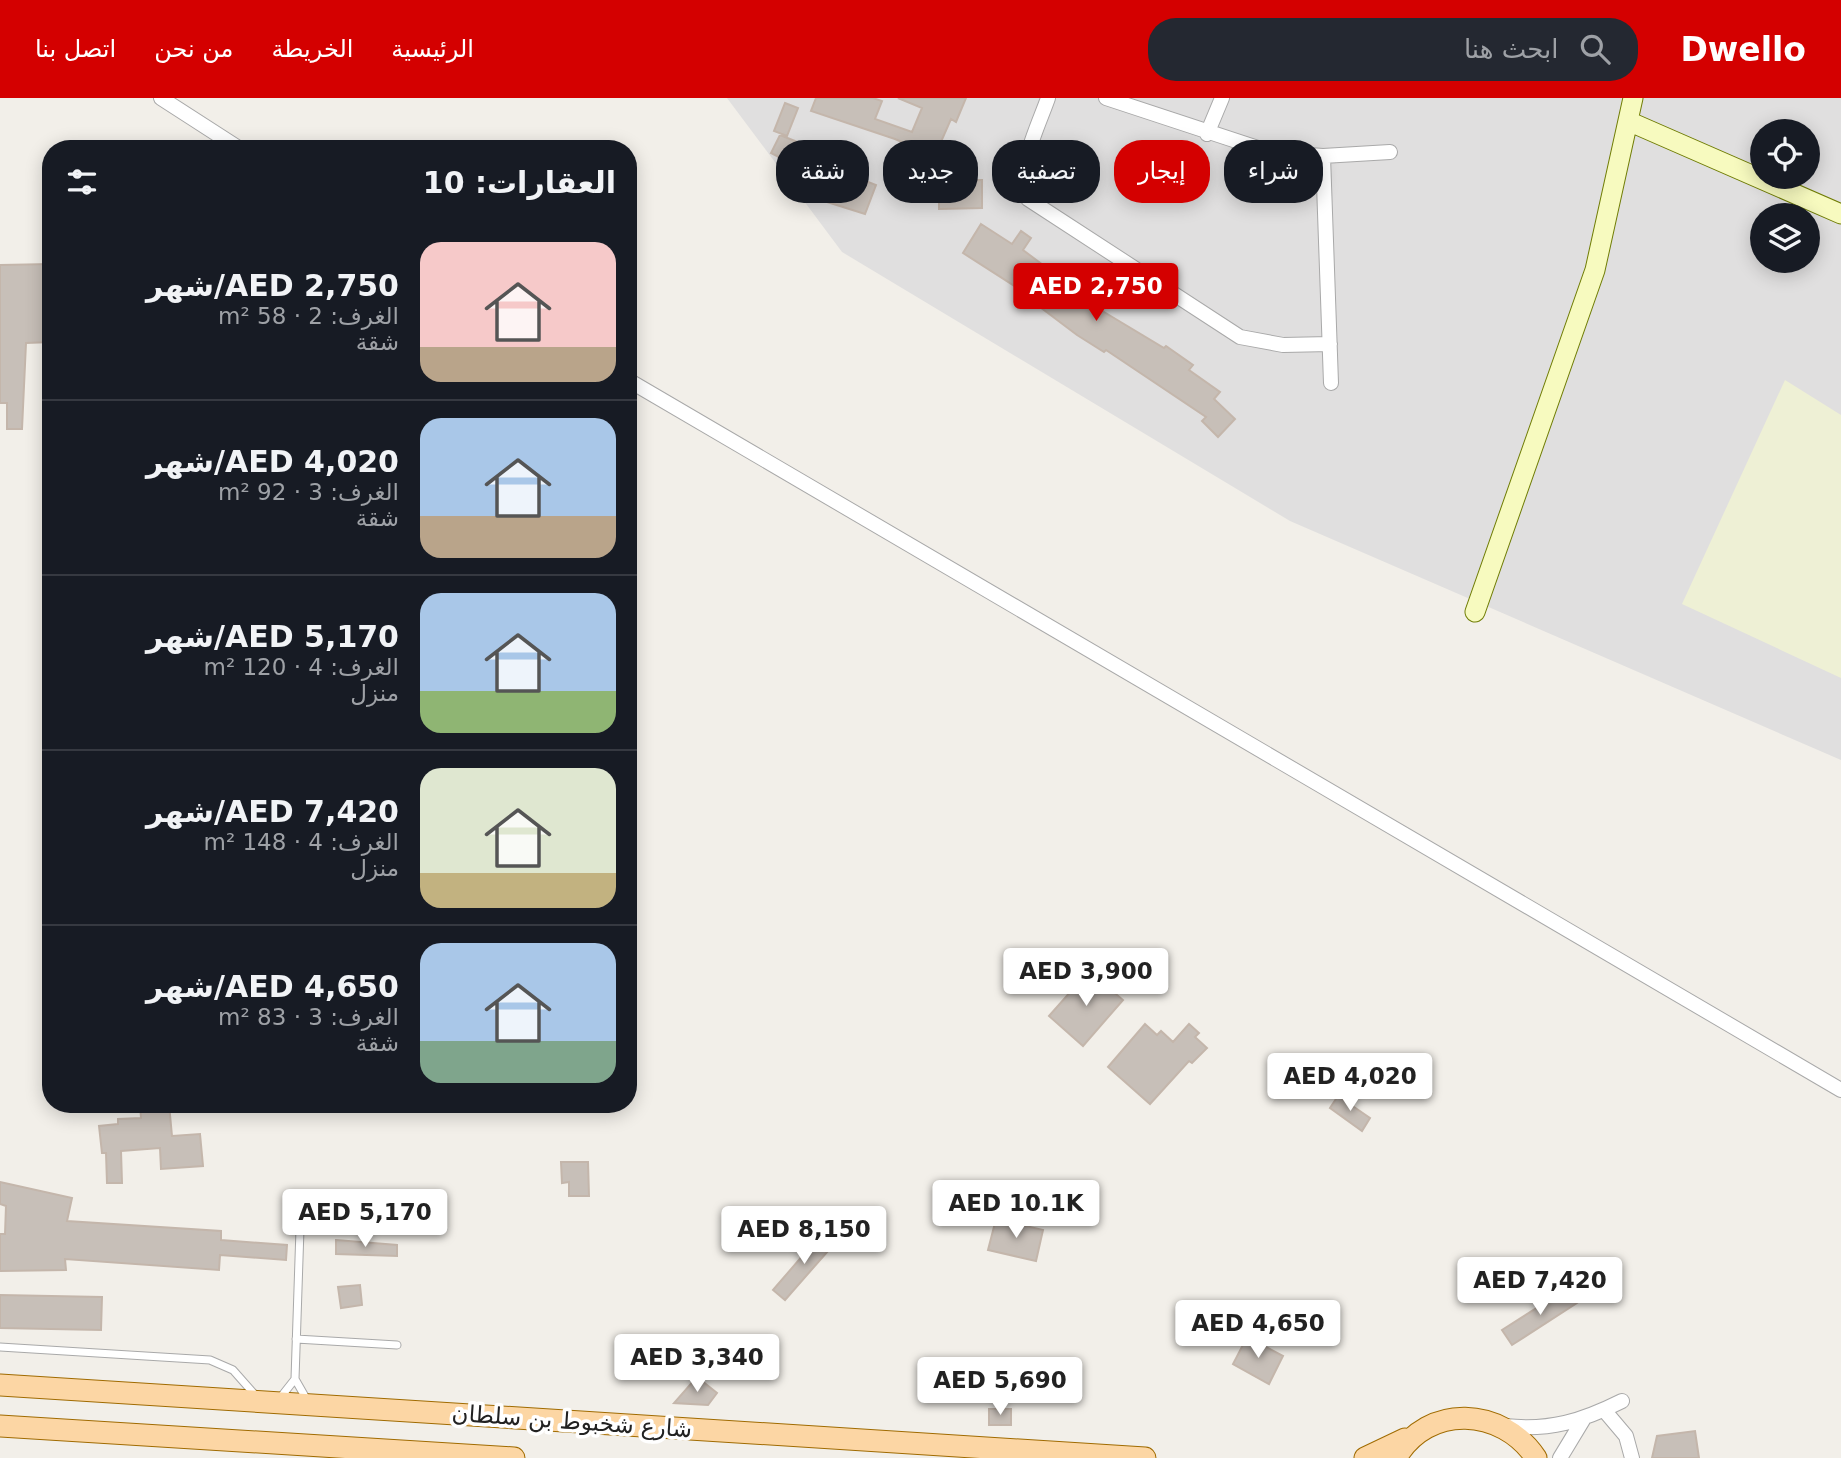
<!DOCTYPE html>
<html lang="ar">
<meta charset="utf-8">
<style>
:root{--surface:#171b24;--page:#242831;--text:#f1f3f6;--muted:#9ea1a6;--line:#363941;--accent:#d40000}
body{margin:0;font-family:"DejaVu Sans",Cairo,sans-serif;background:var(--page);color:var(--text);direction:rtl;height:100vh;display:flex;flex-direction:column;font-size:26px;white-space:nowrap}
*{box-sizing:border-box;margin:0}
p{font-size:23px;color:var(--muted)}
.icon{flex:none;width:38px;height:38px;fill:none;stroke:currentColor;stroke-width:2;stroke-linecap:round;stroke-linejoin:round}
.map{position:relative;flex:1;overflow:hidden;direction:ltr}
.panel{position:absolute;left:42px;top:42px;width:595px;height:973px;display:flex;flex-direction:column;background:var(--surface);border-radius:28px;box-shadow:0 4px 18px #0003;direction:rtl}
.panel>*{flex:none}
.top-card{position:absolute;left:658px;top:42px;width:665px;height:63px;direction:rtl;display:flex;gap:14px}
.controls{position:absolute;left:1750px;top:21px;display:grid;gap:14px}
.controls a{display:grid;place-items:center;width:70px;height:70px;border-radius:50%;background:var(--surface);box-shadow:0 4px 18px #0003;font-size:35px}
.price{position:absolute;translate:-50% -60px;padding:0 16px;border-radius:7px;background:#fff;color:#222;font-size:23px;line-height:46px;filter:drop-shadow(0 2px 4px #0008)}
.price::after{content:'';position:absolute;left:50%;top:42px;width:21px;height:16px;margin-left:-10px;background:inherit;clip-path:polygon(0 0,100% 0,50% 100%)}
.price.on{background:var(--accent);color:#fff}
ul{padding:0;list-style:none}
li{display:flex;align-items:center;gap:21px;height:175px;padding:0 21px}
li+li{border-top:2px solid var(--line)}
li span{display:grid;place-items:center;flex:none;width:196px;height:140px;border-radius:21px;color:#555}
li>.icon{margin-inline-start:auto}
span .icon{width:84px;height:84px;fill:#fffc;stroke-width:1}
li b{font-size:30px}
h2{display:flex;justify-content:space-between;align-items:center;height:84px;padding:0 21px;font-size:30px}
.tag{padding:0 24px;border-radius:28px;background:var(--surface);box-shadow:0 4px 18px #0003;font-size:24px;line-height:63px}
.tag.on{background:var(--accent);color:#fff}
header{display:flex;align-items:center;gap:42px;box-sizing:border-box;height:98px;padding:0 35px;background:var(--accent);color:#fff}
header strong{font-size:33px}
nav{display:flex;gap:38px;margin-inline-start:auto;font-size:24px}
.search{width:490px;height:63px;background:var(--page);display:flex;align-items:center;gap:18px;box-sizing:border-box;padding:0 24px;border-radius:28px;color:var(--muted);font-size:26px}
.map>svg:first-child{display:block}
.residential{fill:#e0dfdf;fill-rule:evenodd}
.farmland{fill:#eef0d5}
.building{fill:#c7bfb8;stroke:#c4b6ab;stroke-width:2}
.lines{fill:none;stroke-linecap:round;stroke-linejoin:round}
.lane-casing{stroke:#a9a9a9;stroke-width:9}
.street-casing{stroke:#a9a9a9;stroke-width:16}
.secondary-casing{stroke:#707d05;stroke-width:21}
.primary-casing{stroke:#a06b00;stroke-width:23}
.lane{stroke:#fff;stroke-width:7}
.street{stroke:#fff;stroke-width:14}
.secondary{stroke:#f7fabf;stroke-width:19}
.primary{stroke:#fcd6a4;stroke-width:21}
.labels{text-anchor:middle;stroke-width:7;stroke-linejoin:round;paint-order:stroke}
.street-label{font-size:23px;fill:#222;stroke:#fff}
</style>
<header>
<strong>Dwello</strong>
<div class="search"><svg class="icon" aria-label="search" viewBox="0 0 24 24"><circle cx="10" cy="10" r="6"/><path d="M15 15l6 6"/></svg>ابحث هنا</div>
<nav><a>الرئيسية</a><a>الخريطة</a><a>من نحن</a><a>اتصل بنا</a></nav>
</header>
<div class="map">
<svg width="1841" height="1360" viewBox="0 0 1841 1360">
<rect width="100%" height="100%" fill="#f2efe9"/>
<path class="residential" d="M727 0H1841V662L1290 423 842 154ZM1762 33H1808V79H1762ZM1762 117H1808V163H1762Z"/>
<path class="farmland" d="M1785 282 1841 317V580L1682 506Z"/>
<path class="building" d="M816 0H873L882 3 875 21 912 34 922 10 898 0H966L956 24 951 21 940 46 948 50 943 62 895 41 811 13Z
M785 5 798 10 787 38 774 33Z
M780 37 820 53 808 83 787 75 791 65 771 55Z
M863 82 876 87 865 116 824 103 828 89 857 98Z
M982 82V110L939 111V83Z
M981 126 1012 146 1021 133 1031 140 1023 152 1071 188 1082 171 1097 180 1084 202 1164 250 1166 248 1193 267 1189 272 1220 294 1214 301 1235 321 1218 339 1202 323 1206 319 1106 252 1104 254 1077 237 1036 206 1038 203 963 155Z
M51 166V244L26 245 22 331H7V305H0V167Z
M1089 873 1123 902 1083 948 1049 918Z
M1145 926 1157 937 1161 933 1173 944 1189 926 1199 935 1195 939 1207 950 1192 965 1189 963 1150 1006 1108 969Z
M1338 998 1370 1020 1362 1033 1330 1010Z
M140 1006H169L172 1038 200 1036 203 1068 161 1071 160 1050 121 1053 122 1085H107L106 1055H102L99 1028 118 1026V1021L141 1020Z
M561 1064H588L589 1098H569V1084L562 1085Z
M0 1084 72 1100 67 1123 221 1133V1142L287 1147 286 1162 220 1157 219 1172 65 1161 66 1172 0 1173V1136H5L6 1108 0 1106Z
M996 1121 1043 1132 1036 1163 988 1152Z
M823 1134 835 1145 785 1202 773 1192Z
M336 1142 397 1147V1158L336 1156Z
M360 1187 362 1207 341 1210 338 1189Z
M1568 1190 1577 1205 1512 1247 1502 1232Z
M0 1197 102 1199 101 1232 0 1230Z
M1247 1239 1283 1258 1269 1286 1233 1266Z
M697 1279 717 1295 708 1307 674 1305Z
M989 1311H1011V1327H989Z
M1695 1333 1699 1360H1652L1657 1338Z"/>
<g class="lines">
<defs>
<path id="lane" d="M300 1131 295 1281 307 1302
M296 1241 397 1247
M0 1249 210 1262 233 1272 256 1298
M280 1300 295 1281"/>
<path id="street" d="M161 0 240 51
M1048 0C1040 24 1012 80 1028 101L1240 239 1283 247 1330 246
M1106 0 1270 54 1323 58 1390 54
M1207 36 1222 0
M1323 58 1331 285
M628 282 1841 992
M1604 1312 1626 1338 1632 1360
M1505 1328C1550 1333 1582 1323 1622 1303
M1560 1360 1583 1322"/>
<path id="secondary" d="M1628 23 1841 116
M1475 514 1595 172 1633 0"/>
<path id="primary" d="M0 1287 1145 1360
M0 1328 514 1360
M1365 1360 1405 1341
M1396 1360C1428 1305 1502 1309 1536 1360"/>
</defs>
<use href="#lane" class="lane-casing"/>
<use href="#street" class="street-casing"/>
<use href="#secondary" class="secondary-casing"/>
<use href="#primary" class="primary-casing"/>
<use href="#lane" class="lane"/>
<use href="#street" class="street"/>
<use href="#secondary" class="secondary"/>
<use href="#primary" class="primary"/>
</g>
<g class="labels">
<g class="street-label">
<text transform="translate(572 1323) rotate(4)" y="8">شارع شخبوط بن سلطان</text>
</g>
</g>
</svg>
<div class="controls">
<a><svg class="icon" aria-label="locate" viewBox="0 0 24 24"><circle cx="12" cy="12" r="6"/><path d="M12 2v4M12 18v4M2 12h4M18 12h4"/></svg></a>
<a><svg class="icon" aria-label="layers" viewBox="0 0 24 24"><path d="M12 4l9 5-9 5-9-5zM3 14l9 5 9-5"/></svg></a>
</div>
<b class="price on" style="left:1096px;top:225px">AED 2,750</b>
<b class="price" style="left:1086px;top:910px">AED 3,900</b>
<b class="price" style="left:1350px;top:1015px">AED 4,020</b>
<b class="price" style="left:1016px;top:1142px">AED 10.1K</b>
<b class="price" style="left:365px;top:1151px">AED 5,170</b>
<b class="price" style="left:804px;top:1168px">AED 8,150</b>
<b class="price" style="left:1540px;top:1219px">AED 7,420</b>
<b class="price" style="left:1258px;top:1262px">AED 4,650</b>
<b class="price" style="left:697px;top:1296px">AED 3,340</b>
<b class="price" style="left:1000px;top:1319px">AED 5,690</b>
<div class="top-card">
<a class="tag">شراء</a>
<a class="tag on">إيجار</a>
<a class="tag">تصفية</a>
<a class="tag">جديد</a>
<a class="tag">شقة</a>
</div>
<section class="panel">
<h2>العقارات: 10<svg class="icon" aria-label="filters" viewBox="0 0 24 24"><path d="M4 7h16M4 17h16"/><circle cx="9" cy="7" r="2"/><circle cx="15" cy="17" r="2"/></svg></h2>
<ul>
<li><span style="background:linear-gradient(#f6c9c9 75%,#b9a48a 0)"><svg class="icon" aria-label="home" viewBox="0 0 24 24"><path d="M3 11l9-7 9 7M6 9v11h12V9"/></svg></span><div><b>AED 2,750/شهر</b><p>الغرف: 2 · 58 m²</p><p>شقة</p></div></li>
<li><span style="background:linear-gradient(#a9c7e8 70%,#b9a48a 0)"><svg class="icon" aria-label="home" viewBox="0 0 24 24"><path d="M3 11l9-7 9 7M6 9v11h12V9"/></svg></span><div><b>AED 4,020/شهر</b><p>الغرف: 3 · 92 m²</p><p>شقة</p></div></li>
<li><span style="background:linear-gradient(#a9c7e8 70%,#8fb573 0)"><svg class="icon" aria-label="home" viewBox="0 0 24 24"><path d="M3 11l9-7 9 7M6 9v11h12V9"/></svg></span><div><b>AED 5,170/شهر</b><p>الغرف: 4 · 120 m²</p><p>منزل</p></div></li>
<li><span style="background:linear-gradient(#dfe7d0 75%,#c2b280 0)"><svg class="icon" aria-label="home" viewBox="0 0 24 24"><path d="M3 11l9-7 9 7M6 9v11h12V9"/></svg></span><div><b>AED 7,420/شهر</b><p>الغرف: 4 · 148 m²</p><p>منزل</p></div></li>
<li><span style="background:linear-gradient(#a9c7e8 70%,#7fa58c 0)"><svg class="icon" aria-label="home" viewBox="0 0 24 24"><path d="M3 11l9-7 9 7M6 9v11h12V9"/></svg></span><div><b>AED 4,650/شهر</b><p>الغرف: 3 · 83 m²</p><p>شقة</p></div></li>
</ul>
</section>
</div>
